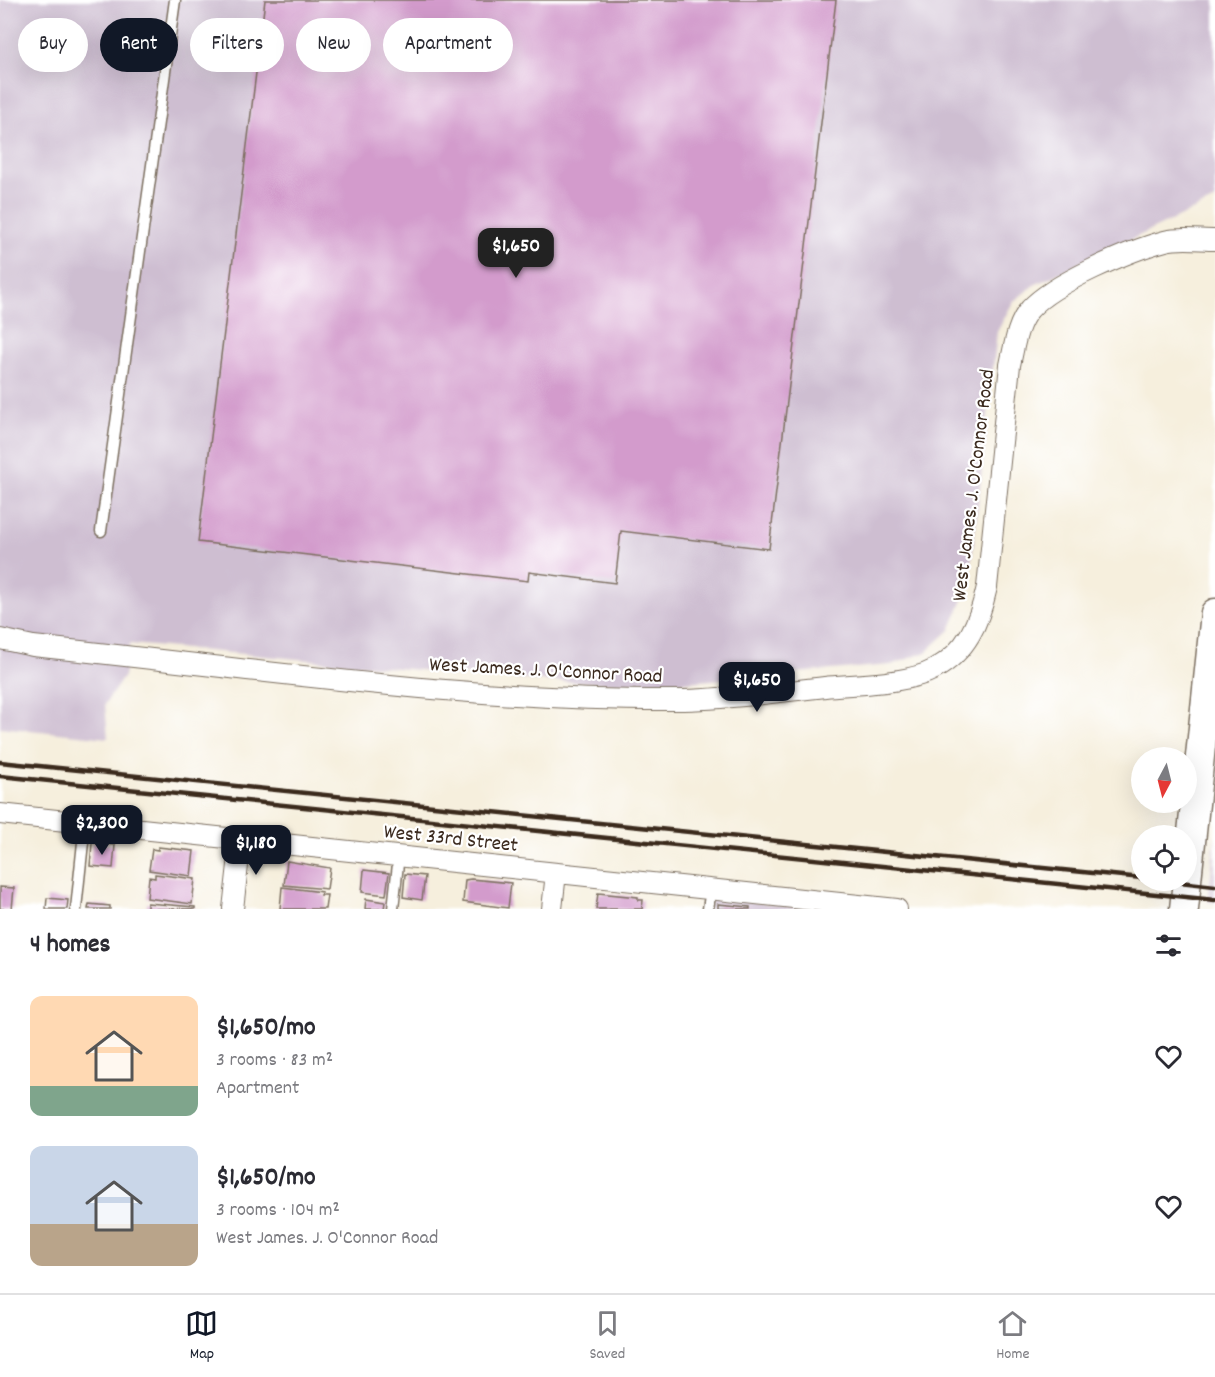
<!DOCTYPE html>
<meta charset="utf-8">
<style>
:root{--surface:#fff;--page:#f2f2f3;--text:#2b2b33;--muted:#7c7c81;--line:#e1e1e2;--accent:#111827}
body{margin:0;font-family:Dekko,sans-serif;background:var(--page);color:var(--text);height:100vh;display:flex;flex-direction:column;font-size:22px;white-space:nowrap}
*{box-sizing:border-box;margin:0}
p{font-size:20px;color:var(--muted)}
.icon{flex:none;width:33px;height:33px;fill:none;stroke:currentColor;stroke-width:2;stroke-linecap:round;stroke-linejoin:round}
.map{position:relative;height:909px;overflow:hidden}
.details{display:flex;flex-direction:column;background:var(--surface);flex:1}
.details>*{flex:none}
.guide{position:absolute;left:18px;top:18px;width:600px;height:54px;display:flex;gap:12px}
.needle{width:39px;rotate:187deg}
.fabs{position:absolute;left:1131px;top:747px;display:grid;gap:12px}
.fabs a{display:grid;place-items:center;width:66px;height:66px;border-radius:50%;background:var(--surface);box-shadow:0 6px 24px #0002;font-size:30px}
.price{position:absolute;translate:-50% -51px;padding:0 14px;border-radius:12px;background:var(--accent);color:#fff;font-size:20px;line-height:39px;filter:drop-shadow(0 2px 3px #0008)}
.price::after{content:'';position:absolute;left:50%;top:36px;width:18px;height:14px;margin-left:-9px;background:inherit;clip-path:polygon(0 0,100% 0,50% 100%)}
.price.current{background:#222;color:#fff}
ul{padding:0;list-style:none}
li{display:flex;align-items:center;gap:18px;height:150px;padding:0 30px}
li span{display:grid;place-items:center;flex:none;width:168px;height:120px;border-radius:12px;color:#555}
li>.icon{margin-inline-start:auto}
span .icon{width:72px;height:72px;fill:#fffc;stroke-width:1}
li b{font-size:26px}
h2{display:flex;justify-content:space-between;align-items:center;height:72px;padding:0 30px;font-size:26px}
.chip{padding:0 21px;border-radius:27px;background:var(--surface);box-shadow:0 6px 24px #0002;font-size:21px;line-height:54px}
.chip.current{background:var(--accent);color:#fff}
.tabs{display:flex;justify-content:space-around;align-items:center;height:84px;border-top:2px solid var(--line);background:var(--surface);font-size:16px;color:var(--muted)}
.tabs a{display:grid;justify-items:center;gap:3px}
.tabs .current{color:var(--accent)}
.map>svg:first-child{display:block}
.industrial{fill:#cebed1}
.building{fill:#d39bcc}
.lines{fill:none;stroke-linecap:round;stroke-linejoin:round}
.lane-casing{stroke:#7c6f61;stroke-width:13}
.street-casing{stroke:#7c6f61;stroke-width:22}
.secondary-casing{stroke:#7c6f61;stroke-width:31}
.lane{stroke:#fff;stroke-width:10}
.street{stroke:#fff;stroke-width:20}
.secondary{stroke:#fff;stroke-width:28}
.rail{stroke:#3b2a1e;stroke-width:4.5}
.labels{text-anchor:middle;stroke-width:4.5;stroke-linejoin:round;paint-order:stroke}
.street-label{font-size:21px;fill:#3b2a1e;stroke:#fff}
</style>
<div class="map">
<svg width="1215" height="909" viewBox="0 0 1215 909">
<rect width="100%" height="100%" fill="#fff"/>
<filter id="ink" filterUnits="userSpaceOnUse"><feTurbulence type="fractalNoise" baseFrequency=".0167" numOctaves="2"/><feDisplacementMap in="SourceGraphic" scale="12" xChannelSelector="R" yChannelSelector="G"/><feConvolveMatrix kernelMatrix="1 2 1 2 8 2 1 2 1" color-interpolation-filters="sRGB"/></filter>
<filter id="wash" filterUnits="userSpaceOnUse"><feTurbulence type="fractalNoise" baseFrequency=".008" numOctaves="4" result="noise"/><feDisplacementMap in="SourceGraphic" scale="24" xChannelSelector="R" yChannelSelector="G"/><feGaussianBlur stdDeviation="1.35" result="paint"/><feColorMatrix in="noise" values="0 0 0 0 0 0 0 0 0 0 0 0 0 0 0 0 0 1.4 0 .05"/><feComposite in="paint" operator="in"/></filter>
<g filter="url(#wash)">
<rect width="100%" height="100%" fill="#f6efdd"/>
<path class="industrial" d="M0 0H1215V200L1034 285 1013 302 997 332 969 586 950 630 926 652 891 665 652 685 542 681 130 644 124 676 105 704 108 738 0 727Z
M1215 836V903L1208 902Z
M710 897 816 909H708Z"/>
<g id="blocks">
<path class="building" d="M265 0H836L769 549 621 531 615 583 529 572 528 581 198 542Z
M92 843 115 845 113 868 90 866Z
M158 847 194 851 191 876 149 870 152 849 158 850Z
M287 861 330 868 327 889 284 885Z
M364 870 389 873 386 895 362 892Z
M155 874 195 879 192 904 147 898 149 877 155 878Z
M405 874 425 876 422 900 403 897Z
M471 879 511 883 508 908 463 902 465 880Z
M0 887 14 888 12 909H0Z
M282 887 322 892 321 895H327L325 909H280Z
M598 893 638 897V900H643L642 909H596Z
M47 898 68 900 67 909H46Z
M366 899 385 902 384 909H365Z
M147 903 195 907V909H147Z
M89 904 110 906V909H88Z
M718 904 750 907V909H718Z"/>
</g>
</g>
<g filter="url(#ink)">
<use href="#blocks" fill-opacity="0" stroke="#7c6f61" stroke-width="1.5"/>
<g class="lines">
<defs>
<path id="lane" d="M101 531 175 0
M76 909 85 823
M393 909 399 855
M708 909 711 889"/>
<path id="street" d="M0 639 33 646C249 668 467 702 684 700 731 699 779 692 825 687 856 684 908 684 935 669 967 651 979 623 987 587L1010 365C1014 347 1017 323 1030 309 1053 283 1131 250 1165 241 1179 237 1200 240 1215 240
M0 814 897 909
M233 909 241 839
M552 909 556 873"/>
<path id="secondary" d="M1184 909 1215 613"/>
</defs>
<use href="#lane" class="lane-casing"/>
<use href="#street" class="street-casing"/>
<use href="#secondary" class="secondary-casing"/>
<use href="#lane" class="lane"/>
<use href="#street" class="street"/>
<use href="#secondary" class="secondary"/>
<path class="rail" d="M0 762 1142 878
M0 776 1215 900
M1162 880 1215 886"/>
</g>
</g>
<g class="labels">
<g class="street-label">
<text transform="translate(972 485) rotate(-83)" y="7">West James. J. O'Connor Road</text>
<text transform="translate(546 669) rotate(3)" y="7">West James. J. O'Connor Road</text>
<text transform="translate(451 837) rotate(6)" y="7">West 33rd Street</text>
</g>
</g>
</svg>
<div class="fabs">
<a><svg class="needle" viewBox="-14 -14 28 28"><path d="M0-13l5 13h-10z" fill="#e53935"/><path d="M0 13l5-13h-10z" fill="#7c7c81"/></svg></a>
<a><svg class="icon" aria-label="locate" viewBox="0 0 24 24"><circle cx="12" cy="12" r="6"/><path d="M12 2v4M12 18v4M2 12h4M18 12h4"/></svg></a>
</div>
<b class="price current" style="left:516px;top:279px">$1,650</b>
<b class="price" style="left:757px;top:713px">$1,650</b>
<b class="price" style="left:102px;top:856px">$2,300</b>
<b class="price" style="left:256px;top:876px">$1,180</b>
<div class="guide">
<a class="chip">Buy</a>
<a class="chip current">Rent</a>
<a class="chip">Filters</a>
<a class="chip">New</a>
<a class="chip">Apartment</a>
</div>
</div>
<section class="details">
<h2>4 homes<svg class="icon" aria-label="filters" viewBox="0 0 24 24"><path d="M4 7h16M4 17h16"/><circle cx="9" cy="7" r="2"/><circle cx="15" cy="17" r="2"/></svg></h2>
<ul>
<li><span style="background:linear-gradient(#ffd9b3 75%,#7fa58c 0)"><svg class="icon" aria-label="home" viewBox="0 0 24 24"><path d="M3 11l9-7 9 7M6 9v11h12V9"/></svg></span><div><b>$1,650/mo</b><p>3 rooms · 83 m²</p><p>Apartment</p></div><svg class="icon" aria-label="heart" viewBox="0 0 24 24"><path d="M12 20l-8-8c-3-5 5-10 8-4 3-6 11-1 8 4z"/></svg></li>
<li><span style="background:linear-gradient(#c9d6e8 65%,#b9a48a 0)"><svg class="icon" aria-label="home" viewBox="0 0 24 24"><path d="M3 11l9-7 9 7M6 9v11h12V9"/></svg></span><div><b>$1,650/mo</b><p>3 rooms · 104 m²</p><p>West James. J. O'Connor Road</p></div><svg class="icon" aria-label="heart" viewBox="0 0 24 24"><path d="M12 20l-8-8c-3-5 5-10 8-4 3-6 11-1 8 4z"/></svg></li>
</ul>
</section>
<nav class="tabs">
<a class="current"><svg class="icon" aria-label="map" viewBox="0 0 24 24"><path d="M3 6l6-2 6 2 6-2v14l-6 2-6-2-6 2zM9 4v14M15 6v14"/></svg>Map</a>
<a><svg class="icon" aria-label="saved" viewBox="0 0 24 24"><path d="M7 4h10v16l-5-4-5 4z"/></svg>Saved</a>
<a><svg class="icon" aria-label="home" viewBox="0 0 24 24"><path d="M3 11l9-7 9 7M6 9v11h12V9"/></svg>Home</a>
</nav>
